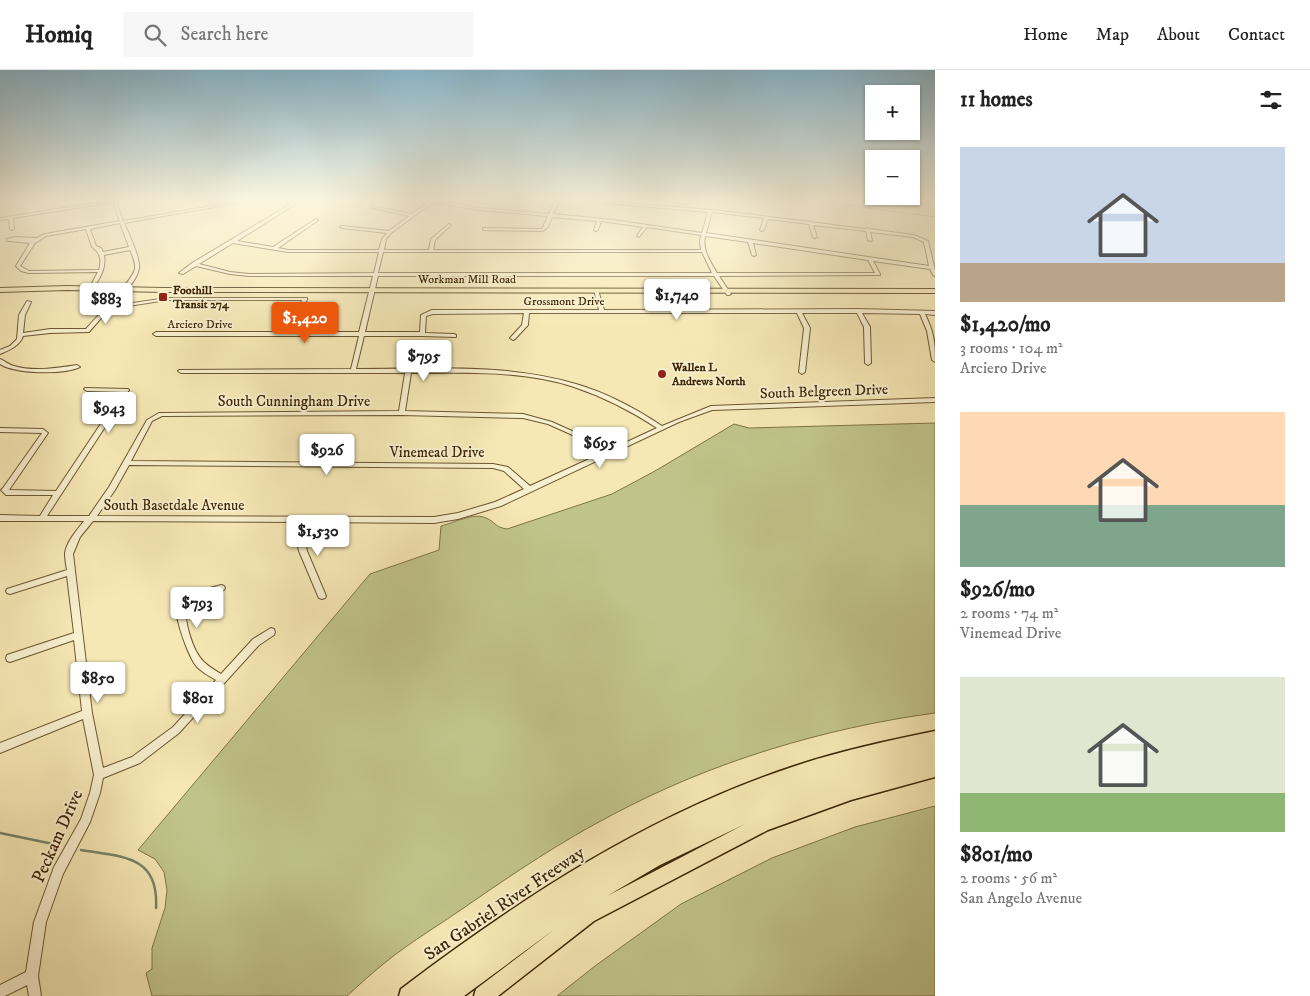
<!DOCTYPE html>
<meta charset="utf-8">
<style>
:root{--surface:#fff;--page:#f6f6f6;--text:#222;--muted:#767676;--line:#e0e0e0;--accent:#ea580c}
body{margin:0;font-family:"IM FELL DW Pica",serif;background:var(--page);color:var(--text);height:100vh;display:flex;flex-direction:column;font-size:19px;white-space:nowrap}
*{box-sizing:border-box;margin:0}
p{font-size:16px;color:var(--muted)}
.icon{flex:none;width:28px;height:28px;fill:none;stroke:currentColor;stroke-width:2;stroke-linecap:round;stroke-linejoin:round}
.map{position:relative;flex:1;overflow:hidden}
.sheet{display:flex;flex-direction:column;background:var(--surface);width:375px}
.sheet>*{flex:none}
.controls{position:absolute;left:865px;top:15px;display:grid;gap:10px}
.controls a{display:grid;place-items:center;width:55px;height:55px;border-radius:0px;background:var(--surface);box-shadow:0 1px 4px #0004;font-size:25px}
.price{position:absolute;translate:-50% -42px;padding:0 11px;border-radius:5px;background:#fff;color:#222;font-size:16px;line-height:32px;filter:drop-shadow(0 1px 2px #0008)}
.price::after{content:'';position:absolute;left:50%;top:30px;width:15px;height:11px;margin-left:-8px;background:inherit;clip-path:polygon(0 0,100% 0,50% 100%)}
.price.current{background:var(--accent);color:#fff}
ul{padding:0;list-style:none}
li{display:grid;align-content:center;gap:10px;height:265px;padding:0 25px}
li span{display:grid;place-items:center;height:155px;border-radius:0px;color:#555}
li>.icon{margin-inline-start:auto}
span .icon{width:90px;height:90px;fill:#fffc;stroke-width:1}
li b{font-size:21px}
h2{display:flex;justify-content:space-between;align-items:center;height:60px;padding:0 25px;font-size:21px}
header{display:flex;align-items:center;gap:30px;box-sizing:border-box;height:70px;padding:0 25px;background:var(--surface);border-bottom:1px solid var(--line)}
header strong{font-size:24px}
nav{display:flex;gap:28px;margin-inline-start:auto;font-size:18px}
.search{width:350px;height:45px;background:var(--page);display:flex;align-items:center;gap:12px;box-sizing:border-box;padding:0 18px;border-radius:0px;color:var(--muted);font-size:19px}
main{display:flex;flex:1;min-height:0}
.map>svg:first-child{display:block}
.green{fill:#c1c48a;stroke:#7f7447}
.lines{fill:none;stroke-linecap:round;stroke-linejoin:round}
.stream-far1{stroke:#778268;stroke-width:1}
.stream{stroke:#778268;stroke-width:2.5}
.minor-casing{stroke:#6b5630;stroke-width:2}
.major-casing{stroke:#3d2504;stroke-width:2}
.highway-casing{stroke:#3d2504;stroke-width:3}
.minor{fill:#f9f0cf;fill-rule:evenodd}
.major{fill:#f6e8b5;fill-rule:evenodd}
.highway{fill:#f6e8b5;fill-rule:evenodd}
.poi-dot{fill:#8f2418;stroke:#f9f0cf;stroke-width:2}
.labels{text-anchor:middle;stroke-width:4;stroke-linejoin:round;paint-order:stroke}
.far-street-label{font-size:12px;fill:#3d2504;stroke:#f9f0cf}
.far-poi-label{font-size:12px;font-weight:bold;fill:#3d2504;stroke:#f9f0cf;text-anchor:start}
.street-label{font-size:15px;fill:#3d2504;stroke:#f9f0cf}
.near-street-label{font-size:18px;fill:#3d2504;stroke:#f9f0cf}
</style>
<header>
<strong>Homiq</strong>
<div class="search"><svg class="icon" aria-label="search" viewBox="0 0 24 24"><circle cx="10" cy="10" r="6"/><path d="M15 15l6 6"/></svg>Search here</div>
<nav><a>Home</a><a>Map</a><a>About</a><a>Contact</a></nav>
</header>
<main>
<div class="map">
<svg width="935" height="926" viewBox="0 0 935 926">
<rect width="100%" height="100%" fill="#f6e8b5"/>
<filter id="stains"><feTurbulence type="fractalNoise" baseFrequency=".004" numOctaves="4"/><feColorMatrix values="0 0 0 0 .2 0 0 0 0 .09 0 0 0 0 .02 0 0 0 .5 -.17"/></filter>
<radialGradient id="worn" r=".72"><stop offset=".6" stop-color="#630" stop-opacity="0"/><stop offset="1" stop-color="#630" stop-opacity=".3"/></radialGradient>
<path class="green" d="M935 353V643C824 658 711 692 612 745 562 771 514 803 468 835 441 854 412 871 387 891 373 902 360 914 347 926H152L146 903 152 899V878L165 838 167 820 164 802 155 789 138 780 370 504 439 480 441 456C453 453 474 442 486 448 496 452 494 457 507 459L612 424 655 401 734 354 749 358Z
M935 736V926H557L595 896 681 834 772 788 855 757Z"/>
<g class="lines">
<path class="stream-far1" d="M818 131 935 147"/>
<path class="stream" d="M0 763 58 775
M81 780C122 787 159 785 156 838"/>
<defs>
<path id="minor" d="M109 131H116L123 151 242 131H248L124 153C128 162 141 189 139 198 137 212 121 225 112 236L167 228H307V229L295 262H359L373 206H249L230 204 196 196 183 204 179 203 192 193 296 131H300L237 171 273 177 316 149 318 150 317 151 278 178 288 180H379L382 169 387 163 342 158 340 157 342 156 389 161 409 146 372 138V136L412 144 430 131H438L479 138 549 144 555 131H559L553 144 613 150 702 163 708 142 595 132 593 131H603L722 141 865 159 867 158 869 159 914 165 928 171 935 200V206L933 205 930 199 873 191 880 204V205L719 206 731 224 729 225H727L714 206H378L365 262H420L421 245 432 240H599L594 220 596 219 598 220 604 240 858 239 935 241V245L925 244C934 263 935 271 935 292L932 290 927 261 920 244 862 243 870 257 871 293 868 295 865 293 864 257 857 243H802L810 258 805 302 802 304 799 302 804 258 797 243H529L528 255 515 269 513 270 510 268 522 255 524 243 433 244 426 246 425 263 454 264 456 265V267L422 266H364L356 299C429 299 506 293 576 314 607 323 635 338 662 356L711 336 935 328V332L712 340 679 352 501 436 458 449 434 453 307 452 304 468 307 481 326 526 325 528 322 529 319 528 318 526 299 481 296 468 300 452 93 451 80 467 73 484 92 643 103 698 132 687 173 657 216 610C209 606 202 602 197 597 189 588 171 541 178 532 184 524 211 518 221 515L224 516 225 518 224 520 191 531 185 536C185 552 192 581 204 592 209 597 215 600 221 604L253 569 271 558 274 559 275 562 274 565 259 575 179 663 140 693 103 708 100 723 90 752 63 804 46 852 38 906 41 926H29L27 915 5 926H0V915L26 902 34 852 54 797 81 749 90 723 94 705 83 649 0 683V673L82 641 74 570 10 592 7 591 6 588 7 585 74 563 67 506 10 524 7 523 6 521 7 519 67 500C66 495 65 488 65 483 67 471 77 460 84 451H0V445L40 446 53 425H6L1 420 3 418 42 363 0 362V358L43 359 48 363 9 420 56 421 122 322 87 321 84 319 85 318 128 319 129 320 47 446H89L109 417 147 350 159 343 399 341 405 303H181L178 301 179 300 351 299 359 266H156L153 264 156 262H290L302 230H167L109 239 89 262 50 263 23 266C20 276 9 280 0 284V280L10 276 17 269 19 245 27 231 31 232 25 245 23 263 50 259H86C96 247 132 212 135 199 136 192 132 185 130 180L104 185C106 196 102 204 96 214H94L92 213 98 202 29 203 21 201 16 196 30 173 9 171H7V169L15 167 37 168 45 164 120 151 113 132 13 148 14 159 12 160 10 159 9 149 0 150V148ZM433 132 479 140 548 146 542 159 483 158V160H484L543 161 548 157 552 147 597 151 594 160 596 161 598 160 601 151 643 157 637 166 639 167 647 157 701 165 700 172 701 180H433L435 170 450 156 451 155 449 154 431 169 429 180H384L386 169 391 163ZM712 142 764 148 760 160 762 161 764 160 768 149 809 154 813 167 815 168 817 167 813 155 866 161 868 170 870 171 872 170 870 162 913 167 924 172 929 196 706 163ZM120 153 129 177 103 182 101 178 96 176 90 159ZM86 159 92 177C100 182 102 190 99 200L29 201 20 196 35 173 46 166ZM705 166 748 172 752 185 754 186 756 185 753 173 868 190 875 203H717C710 191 702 180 705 166ZM233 173 288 182H379L374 203 249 204 230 202 199 194ZM383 182H702L712 203H378ZM411 303C465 303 522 300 574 317 604 327 631 341 657 358L603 383 581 365 552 352 523 344 405 341ZM402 345 523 348 548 354 577 367 598 385 530 416 508 397 493 394 131 391 152 351 162 346ZM129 395 493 398 504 401 524 419 495 432 458 443 434 447 97 446 115 420Z
M0 289C5 291 9 295 14 296 34 302 57 298 77 295L80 297C64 305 15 304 0 294Z"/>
<path id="major" d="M67 216 164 218 935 219V223L164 222 67 220 0 222V218Z"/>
<path id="highway" d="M935 661V707L851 730 768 760 594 851 498 926H474L476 919 555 859 464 926H399L401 919C521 828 648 745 792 697 839 681 887 671 935 661ZM745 754 607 826 660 795Z"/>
</defs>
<use href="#minor" class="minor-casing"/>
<use href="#major" class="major-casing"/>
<use href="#highway" class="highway-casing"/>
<use href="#minor" class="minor"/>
<use href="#major" class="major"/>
<use href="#highway" class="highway"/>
</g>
<linearGradient id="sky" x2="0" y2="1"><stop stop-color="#8ab9d0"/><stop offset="0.5" stop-color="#fbf5de"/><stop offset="1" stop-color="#fbf5de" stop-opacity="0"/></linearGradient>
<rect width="935" height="260" fill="url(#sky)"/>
<g class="poi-dot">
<rect x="158" y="222" width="10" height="10" rx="2.5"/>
<circle cx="662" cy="304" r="5"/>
</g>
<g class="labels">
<g class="far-street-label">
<text x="467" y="213">Workman Mill Road</text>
<text x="564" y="235">Grossmont Drive</text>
<text x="200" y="258">Arciero Drive</text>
</g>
<g class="far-poi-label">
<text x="173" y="224">Foothill<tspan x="173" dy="14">Transit 274</tspan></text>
<text x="672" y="301">Wallen L<tspan x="672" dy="14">Andrews North</tspan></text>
</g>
<g class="street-label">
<text transform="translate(824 321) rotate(-2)" y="5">South Belgreen Drive</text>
<text x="294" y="336">South Cunningham Drive</text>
<text x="437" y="387">Vinemead Drive</text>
<text x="174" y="440">South Basetdale Avenue</text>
</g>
<g class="near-street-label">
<text transform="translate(57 766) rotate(-66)" y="6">Peckam Drive</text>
<text transform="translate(504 833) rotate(-34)" y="6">San Gabriel River Freeway</text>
</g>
</g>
<rect width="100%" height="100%" filter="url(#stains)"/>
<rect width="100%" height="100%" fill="url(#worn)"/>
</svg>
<div class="controls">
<a>+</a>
<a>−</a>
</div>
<b class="price" style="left:677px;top:251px">$1,740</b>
<b class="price" style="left:106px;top:255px">$883</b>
<b class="price current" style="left:305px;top:274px">$1,420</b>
<b class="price" style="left:424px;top:312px">$795</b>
<b class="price" style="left:109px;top:364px">$943</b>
<b class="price" style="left:600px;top:399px">$695</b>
<b class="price" style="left:327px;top:406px">$926</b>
<b class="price" style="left:318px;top:487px">$1,530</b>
<b class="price" style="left:197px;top:559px">$793</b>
<b class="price" style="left:98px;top:634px">$850</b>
<b class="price" style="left:198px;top:654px">$801</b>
</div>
<section class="sheet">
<h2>11 homes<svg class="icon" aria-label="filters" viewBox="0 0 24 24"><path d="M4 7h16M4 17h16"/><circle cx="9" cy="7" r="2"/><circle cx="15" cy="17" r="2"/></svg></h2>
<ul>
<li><span style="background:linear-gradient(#c9d6e8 75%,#b9a48a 0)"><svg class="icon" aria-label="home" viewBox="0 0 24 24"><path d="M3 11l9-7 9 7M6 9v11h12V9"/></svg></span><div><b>$1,420/mo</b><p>3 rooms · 104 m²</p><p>Arciero Drive</p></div></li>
<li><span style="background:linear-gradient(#ffd9b3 60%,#7fa58c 0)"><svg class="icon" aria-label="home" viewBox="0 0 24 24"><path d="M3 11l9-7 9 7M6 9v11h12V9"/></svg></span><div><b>$926/mo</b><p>2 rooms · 74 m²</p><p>Vinemead Drive</p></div></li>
<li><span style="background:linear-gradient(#dfe7d0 75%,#8fb573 0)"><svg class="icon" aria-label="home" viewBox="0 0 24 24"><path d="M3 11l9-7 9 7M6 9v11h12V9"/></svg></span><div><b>$801/mo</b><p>2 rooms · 56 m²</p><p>San Angelo Avenue</p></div></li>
</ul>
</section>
</main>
